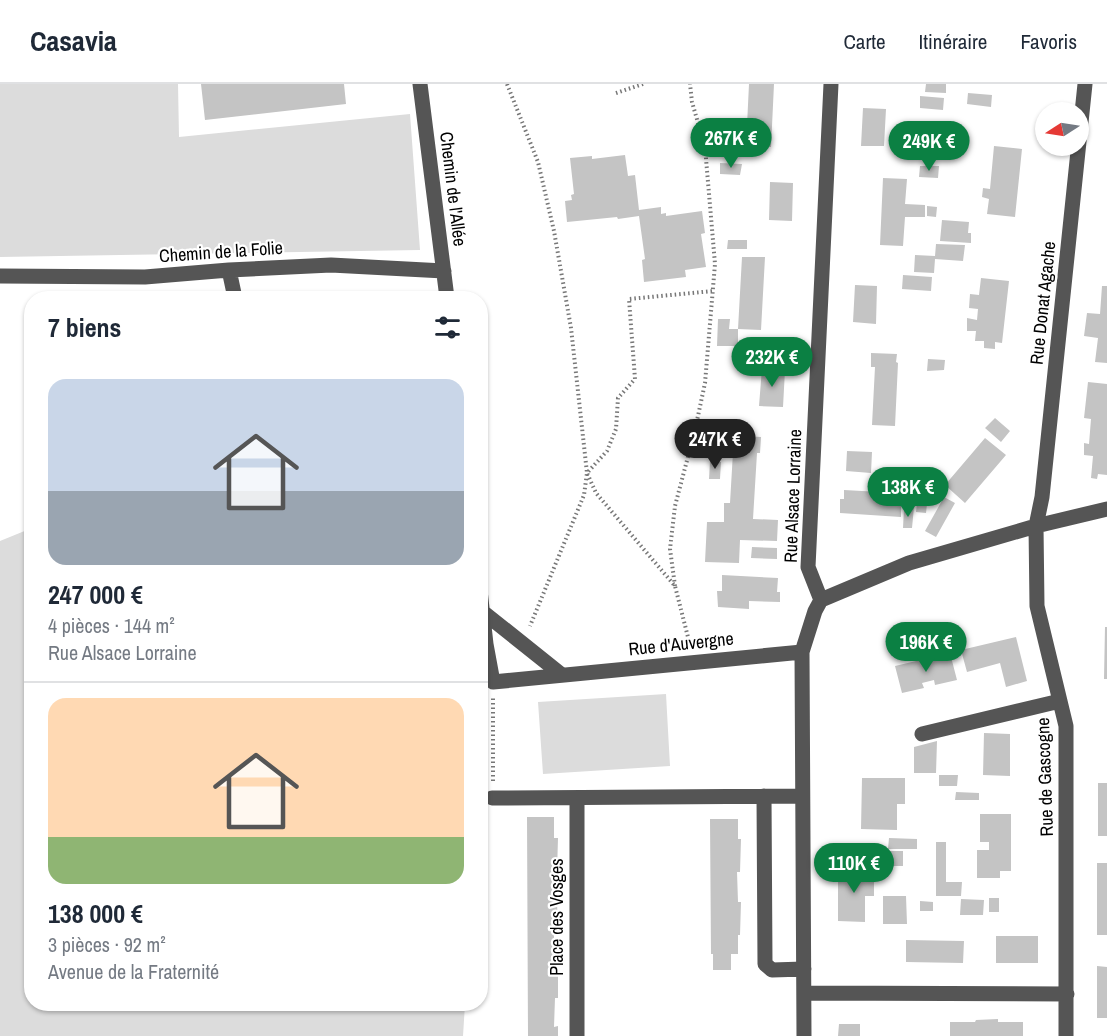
<!DOCTYPE html>
<html lang="fr">
<meta charset="utf-8">
<style>
:root{--surface:#fff;--page:#f6f6f7;--text:#1f2937;--muted:#747a83;--line:#e0e1e3;--accent:#0b8043}
body{margin:0;font-family:"Archivo Narrow",sans-serif;background:var(--page);color:var(--text);height:100vh;display:flex;flex-direction:column;font-size:22px;white-space:nowrap}
*{box-sizing:border-box;margin:0}
p{font-size:20px;color:var(--muted)}
.icon{flex:none;width:33px;height:33px;fill:none;stroke:currentColor;stroke-width:2;stroke-linecap:round;stroke-linejoin:round}
.map{position:relative;flex:1;overflow:hidden}
.side{position:absolute;left:24px;top:207px;width:464px;height:720px;display:flex;flex-direction:column;background:var(--surface);border-radius:24px;box-shadow:0 2px 4px #0004}
.side>*{flex:none}
.needle{width:39px;rotate:258deg}
.controls{position:absolute;left:1035px;top:18px;display:grid;gap:12px}
.controls a{display:grid;place-items:center;width:54px;height:54px;border-radius:50%;background:var(--surface);box-shadow:0 2px 4px #0004;font-size:30px}
.price{position:absolute;translate:-50% -51px;padding:0 14px;border-radius:21px;background:var(--accent);color:#fff;font-size:20px;line-height:39px;filter:drop-shadow(0 2px 3px #0008)}
.price::after{content:'';position:absolute;left:50%;top:36px;width:18px;height:14px;margin-left:-9px;background:inherit;clip-path:polygon(0 0,100% 0,50% 100%)}
.price.selected{background:#222;color:#fff}
ul{padding:0;list-style:none}
li{display:grid;align-content:center;gap:12px;height:318px;padding:0 24px}
li+li{border-top:2px solid var(--line)}
li span{display:grid;place-items:center;height:186px;border-radius:18px;color:#555}
li>.icon{margin-inline-start:auto}
span .icon{width:108px;height:108px;fill:#fffc;stroke-width:1}
li b{font-size:26px}
h2{display:flex;justify-content:space-between;align-items:center;height:72px;padding:0 24px;font-size:26px}
header{display:flex;align-items:center;gap:36px;box-sizing:border-box;height:84px;padding:0 30px;background:var(--surface);border-bottom:2px solid var(--line)}
header strong{font-size:28px}
nav{display:flex;gap:33px;margin-inline-start:auto;font-size:21px}
.map>svg:first-child{display:block}
.green{fill:#dcdcdc}
.building{fill:#c4c4c4}
.lines{fill:none;stroke-linecap:round;stroke-linejoin:round}
.path{stroke:#777;stroke-width:4;stroke-dasharray:1.5 3;stroke-linecap:butt}
.minor{stroke:#555;stroke-width:15}
.labels{text-anchor:middle;stroke-width:4.5;stroke-linejoin:round;paint-order:stroke}
.street-label{font-size:18px;fill:#000;stroke:#fff}
</style>
<header>
<strong>Casavia</strong>
<nav><a>Carte</a><a>Itinéraire</a><a>Favoris</a></nav>
</header>
<div class="map">
<svg width="1107" height="952" viewBox="0 0 1107 952">
<rect width="100%" height="100%" fill="#fff"/>
<path class="green" d="M0 0H178L179 53 410 30 420 166 0 173Z
M27 446 32 459V920H465L463 952H0V457Z
M666 610 670 682 543 690 538 618Z"/>
<path class="building" d="M201 0H344L346 20 205 36Z
M749 0H774L771 63 746 62Z
M926 0H946V9L925 8Z
M968 9 992 11 991 23 967 20Z
M920 12 944 14 943 26 920 24Z
M863 24 886 25 884 62H861Z
M994 62 1022 65 1015 133 987 130 989 115 982 113 983 104 990 105Z
M625 71 628 92 635 91 639 126 661 123V130L666 129V132L702 127 705 149 701 150 706 183 685 186 686 193 644 198 642 176 645 175 639 132 618 135 617 133 567 138 565 117 572 116 571 111 574 110 570 74 592 72V75Z
M720 79 742 80 740 91 720 90Z
M920 82H939L938 94 919 93Z
M883 94 907 95 905 120 925 121V133H905L903 162 880 161Z
M770 98 793 99 792 137 769 136Z
M927 122 937 123 936 133 927 132Z
M942 136 969 138 968 149H971V159L940 157Z
M728 156H747V165H727Z
M936 160 965 161 963 177 935 175 934 189 914 188 915 171 935 172Z
M742 173H765L761 246 738 245Z
M903 191 932 193 931 207 902 205Z
M981 194 1009 197 1002 259 995 258V265L984 264V257H975L976 247H967V234L977 236 978 225 969 224 970 210 979 211Z
M855 201 877 202 876 240 853 238Z
M1102 202H1107V279L1095 278 1098 254 1084 252 1087 229 1100 230Z
M718 235H730L729 245H738V262H717Z
M871 269 897 270 896 278 898 279 895 342 872 341 875 283H871Z
M928 275 945 276 944 286 927 287Z
M762 284 785 286 783 323 759 322Z
M1088 298 1107 300V391L1098 390 1097 395 1091 394 1093 372 1084 371V359L1089 360 1091 335 1084 334Z
M995 334 1010 347 1001 358 985 344Z
M730 351 761 353 760 369H757L753 435 778 436 777 457 740 456 739 479 705 478 707 438H724V419H730L733 368H730Z
M985 354 1006 371 965 419 945 401Z
M847 367 872 368 871 389 846 387Z
M710 377 721 378 720 395H709Z
M905 404 916 405 915 418 904 417Z
M844 406 898 409 897 417 901 418V433L840 429V415H844Z
M918 411H928L926 429 916 428Z
M944 413 955 419 936 453 925 447Z
M914 423 912 444H903L904 424Z
M752 463 777 464V475L751 474Z
M722 491 778 494 777 508H780V518L749 517V525L718 523 717 507H722Z
M1105 543H1107V595H1104Z
M1016 553 1027 597 1006 603 1000 579 967 588 961 566Z
M950 569 957 596 935 601 934 596 922 599 924 604 902 609 895 582Z
M984 649 1010 650V692L983 691Z
M937 657 936 689H914V663Z
M939 691H958L957 702H939Z
M862 694H905V720H897V746L861 745Z
M1098 699H1107V752H1098Z
M956 708 979 709V716H955Z
M980 730H1011V787H1000V794H977V766H989V758H980Z
M527 733H554V754H558L557 788 554 787V816H557L558 851 554 850V880H558V914H555L554 943 558 942V952H528Z
M710 735H738V755H741L740 788H737L738 818H741L740 851H738V870H731V886H713V870H711Z
M889 754 917 755V765H888Z
M936 758H946V798H962L961 812H936Z
M887 767H903V782H887Z
M1097 779H1107V851H1097Z
M838 785H866L865 790H874V812H865V838L838 837Z
M883 812H906L907 840H883Z
M989 814H999V828H989Z
M961 815 984 816 983 831H960Z
M920 817 933 818V827H920Z
M996 852H1038V879H996Z
M906 856 964 857 963 879 906 878Z
M1097 882 1107 883V934H1097Z
M998 935V938H1023V952H950V938H975L976 936Z
M839 940H860V952H838Z"/>
<g class="lines">
<path class="path" d="M507 0 538 78 554 147 571 244 587 389 584 411 530 542
M616 9 643 0
M675 502 670 465 675 422 695 346 705 299 715 180 705 63 692 18 690 0
M690 561 675 502 596 409 587 389 607 367 616 345 618 314 635 295 629 215 713 207
M493 697V614"/>
<path class="minor" d="M420 0 447 214
M229 186 235 214
M0 192 145 193 229 186 331 181 444 187
M480 506 486 560 493 598 802 568
M821 516 909 479 1036 442 1107 425
M483 528 562 591
M922 650 1060 617
M764 712 765 880 772 886 804 885
M492 714 802 712
M577 714V952
M804 909 1067 910
M804 952 802 568 815 527 821 516 808 483 831 0
M1066 952V642L1037 522 1036 442 1042 413 1085 0"/>
</g>
<g class="labels">
<g class="street-label">
<text transform="translate(453 105) rotate(83)" y="6">Chemin de l'Allée</text>
<text transform="translate(221 168) rotate(-4)" y="6">Chemin de la Folie</text>
<text transform="translate(1043 219) rotate(-84)" y="6">Rue Donat Agache</text>
<text transform="translate(793 412) rotate(-88)" y="6">Rue Alsace Lorraine</text>
<text transform="translate(681 560) rotate(-6)" y="6">Rue d'Auvergne</text>
<text transform="translate(1045 693) rotate(-92)" y="6">Rue de Gascogne</text>
<text transform="translate(557 833) rotate(-90)" y="6">Place des Vosges</text>
</g>
</g>
</svg>
<div class="controls">
<a><svg class="needle" viewBox="-14 -14 28 28"><path d="M0-13l5 13h-10z" fill="#e53935"/><path d="M0 13l5-13h-10z" fill="#747a83"/></svg></a>
</div>
<b class="price" style="left:731px;top:85px">267K €</b>
<b class="price" style="left:929px;top:88px">249K €</b>
<b class="price" style="left:772px;top:304px">232K €</b>
<b class="price selected" style="left:715px;top:386px">247K €</b>
<b class="price" style="left:908px;top:434px">138K €</b>
<b class="price" style="left:926px;top:589px">196K €</b>
<b class="price" style="left:854px;top:810px">110K €</b>
<section class="side">
<h2>7 biens<svg class="icon" aria-label="filters" viewBox="0 0 24 24"><path d="M4 7h16M4 17h16"/><circle cx="9" cy="7" r="2"/><circle cx="15" cy="17" r="2"/></svg></h2>
<ul>
<li><span style="background:linear-gradient(#c9d6e8 60%,#9aa5b1 0)"><svg class="icon" aria-label="home" viewBox="0 0 24 24"><path d="M3 11l9-7 9 7M6 9v11h12V9"/></svg></span><div><b>247 000 €</b><p>4 pièces · 144 m²</p><p>Rue Alsace Lorraine</p></div></li>
<li><span style="background:linear-gradient(#ffd9b3 75%,#8fb573 0)"><svg class="icon" aria-label="home" viewBox="0 0 24 24"><path d="M3 11l9-7 9 7M6 9v11h12V9"/></svg></span><div><b>138 000 €</b><p>3 pièces · 92 m²</p><p>Avenue de la Fraternité</p></div></li>
</ul>
</section>
</div>
